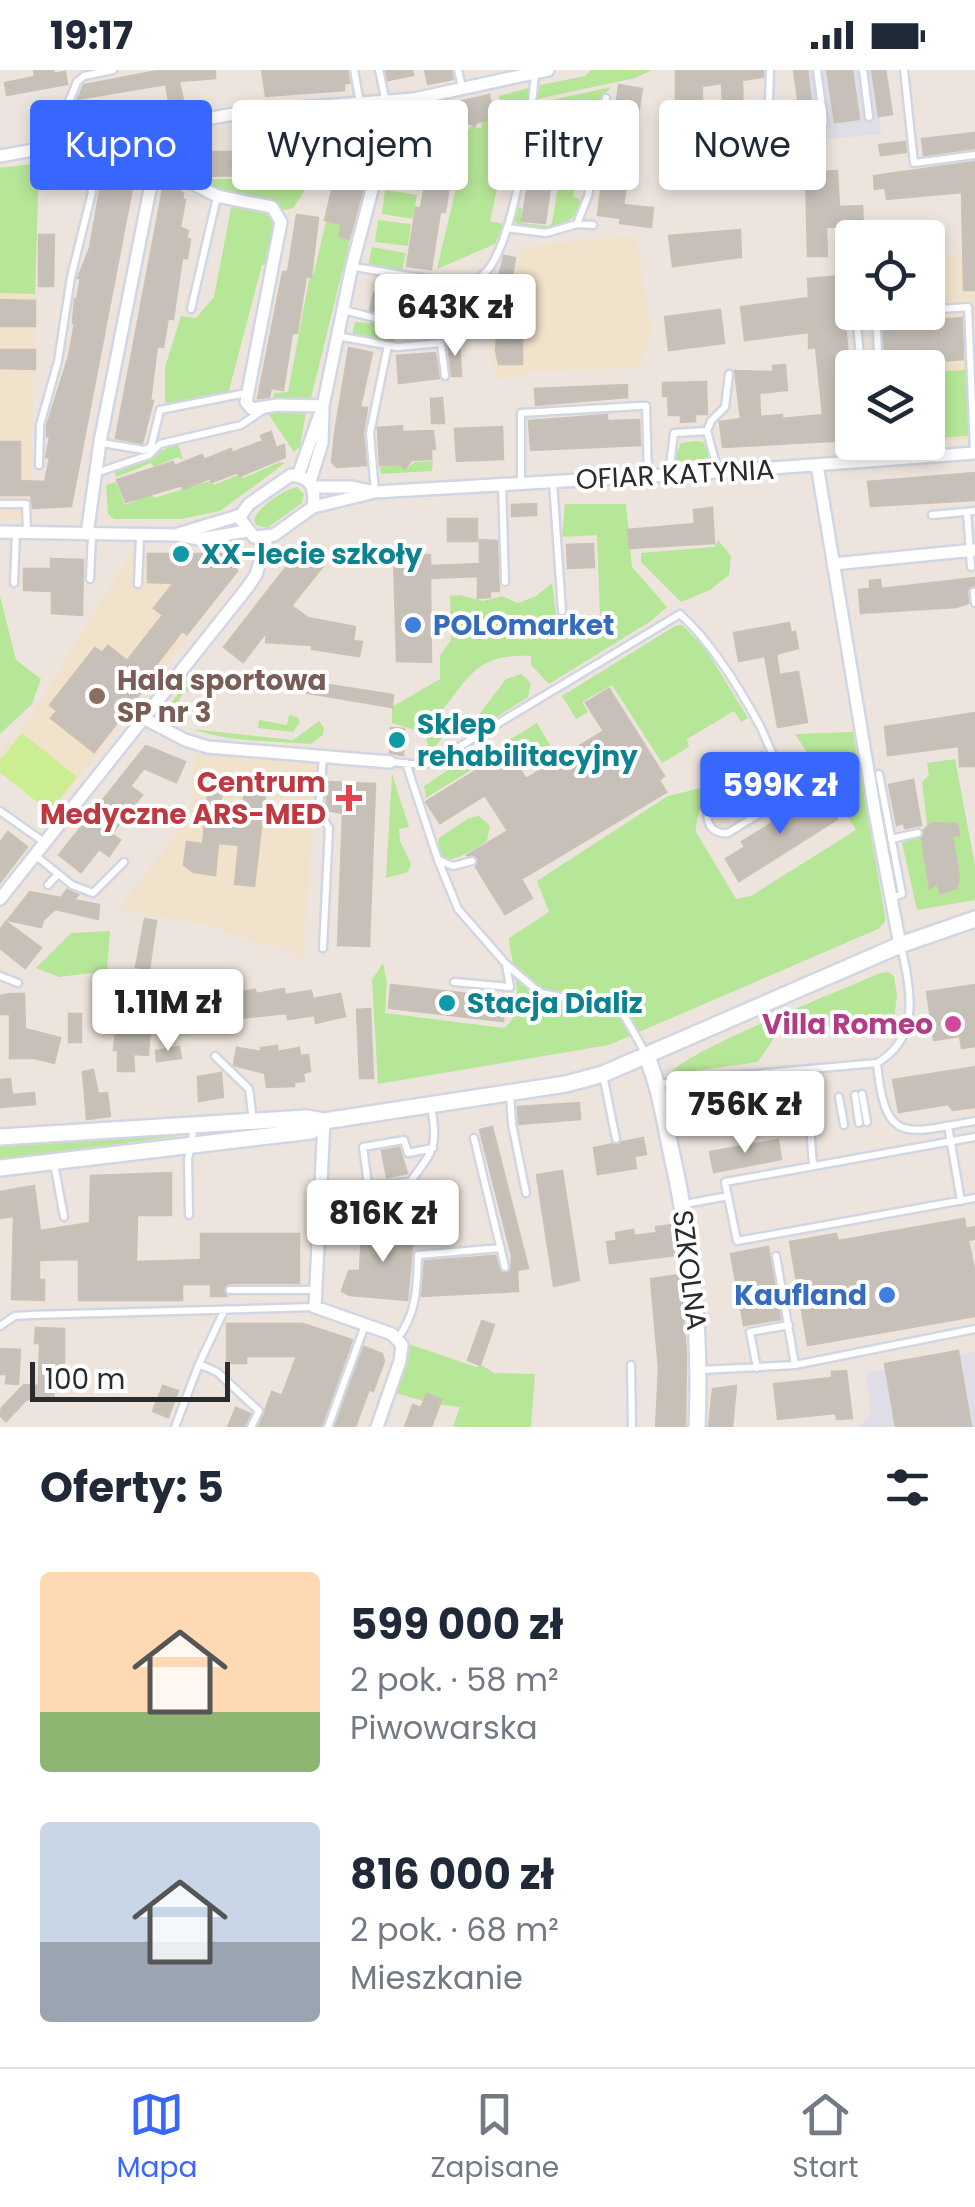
<!DOCTYPE html>
<html lang="pl">
<meta charset="utf-8">
<style>
:root{--surface:#fff;--page:#f6f6f7;--text:#1f2937;--muted:#747a83;--line:#e0e1e3;--accent:#3867ff}
body{margin:0;font-family:Poppins,sans-serif;background:var(--page);color:var(--text);height:100vh;display:flex;flex-direction:column;font-size:38px;white-space:nowrap}
*{box-sizing:border-box;margin:0}
p{font-size:32px;color:var(--muted)}
.icon{flex:none;width:55px;height:55px;fill:none;stroke:currentColor;stroke-width:2;stroke-linecap:round;stroke-linejoin:round}
.map{position:relative;height:1357px;overflow:hidden}
.panel{display:flex;flex-direction:column;background:var(--surface);flex:1}
.panel>*{flex:none}
.hud{position:absolute;left:30px;top:30px;width:915px;height:90px;display:flex;gap:20px}
.buttons{position:absolute;left:835px;top:150px;display:grid;gap:20px}
.buttons a{display:grid;place-items:center;width:110px;height:110px;border-radius:10px;background:var(--surface);box-shadow:0 5px 15px #0003;font-size:50px}
.scale{position:absolute;left:30px;bottom:25px;width:200px;box-sizing:border-box;padding-left:10px;border:5px solid #2b2b2b;border-top:0;font-size:28px;line-height:35px;white-space:nowrap;color:#2b2b2b;-webkit-text-stroke:8px #fff;paint-order:stroke}
.price{position:absolute;translate:-50% -85px;padding:0 22px;border-radius:10px;background:#fff;color:#222;font-size:32px;line-height:65px;filter:drop-shadow(0 2px 5px #0008)}
.price::after{content:'';position:absolute;left:50%;top:60px;width:30px;height:22px;margin-left:-15px;background:inherit;clip-path:polygon(0 0,100% 0,50% 100%)}
.price.current{background:var(--accent);color:#fff}
ul{padding:0;list-style:none}
li{display:flex;align-items:center;gap:30px;height:250px;padding:0 40px}
li span{display:grid;place-items:center;flex:none;width:280px;height:200px;border-radius:10px;color:#555}
li>.icon{margin-inline-start:auto}
span .icon{width:120px;height:120px;fill:#fffc;stroke-width:1}
li b{font-size:42px}
h2{display:flex;justify-content:space-between;align-items:center;height:120px;padding:0 40px;font-size:42px}
.pill{padding:0 35px;border-radius:10px;background:var(--surface);box-shadow:0 5px 15px #0003;font-size:35px;line-height:90px}
.pill.current{background:var(--accent);color:#fff}
.status{display:flex;justify-content:space-between;align-items:center;height:70px;padding:0 50px;background:var(--surface);direction:ltr}
.status svg{height:28px;fill:currentColor}
.dock{display:flex;justify-content:space-around;align-items:center;height:140px;border-top:2px solid var(--line);background:var(--surface);font-size:28px;color:var(--muted)}
.dock a{display:grid;justify-items:center;gap:5px}
.dock .current{color:var(--accent)}
.map>svg:first-child{display:block}
.industrial{fill:#dfdde6}
.education{fill:#f0e2cb}
.green{fill:#b6e697}
.pitch{fill:#ccee92}
.building{fill:#c6c0b8;stroke:#c9c1b6;stroke-width:2.5}
.lines{fill:none;stroke-linecap:round;stroke-linejoin:round}
.lane-casing{stroke:#d2d6e4;stroke-width:11}
.street-casing{stroke:#d2d6e4;stroke-width:16}
.secondary-casing{stroke:#d2d6e4;stroke-width:20}
.lane{stroke:#fff;stroke-width:6}
.street{stroke:#fff;stroke-width:11}
.secondary{stroke:#fff;stroke-width:15}
.culture-dot{fill:#0f9aa8;stroke:#fff;stroke-width:4}
.shop-dot{fill:#3f7fe0;stroke:#fff;stroke-width:4}
.education-dot{fill:#8d6e63;stroke:#fff;stroke-width:4}
.health-dot{fill:#e0444e;stroke:#fff;stroke-width:4}
.hotel-dot{fill:#d1479c;stroke:#fff;stroke-width:4}
.labels{text-anchor:middle;stroke-width:8;stroke-linejoin:round;paint-order:stroke}
.street-label{font-size:28px;fill:#2b2b2b;stroke:#fff}
.culture-label{font-size:28px;font-weight:bold;fill:#0d838f;stroke:#fff;text-anchor:start}
.shop-label{font-size:28px;font-weight:bold;fill:#366cbe;stroke:#fff;text-anchor:start}
.education-label{font-size:28px;font-weight:bold;fill:#785e54;stroke:#fff;text-anchor:start}
.health-label{font-size:28px;font-weight:bold;fill:#be3a42;stroke:#fff;text-anchor:end}
.hotel-label{font-size:28px;font-weight:bold;fill:#b23c85;stroke:#fff;text-anchor:end}
</style>
<div class="status"><b>19:17</b><svg viewBox="0 0 49 12"><path d="M0 12V9h3v3zM5 12V6h3v6zM10 12V3h3v9zM15 12V0h3v12zM26 1h20v11H26zM47 4h2v5h-2z"/></svg></div>
<div class="map">
<svg width="975" height="1357" viewBox="0 0 975 1357">
<rect width="100%" height="100%" fill="#ede5dd"/>
<path class="industrial" d="M793 0H887L893 46H879L881 64 805 71Z
M975 1282V1357H858L871 1345 866 1303Z"/>
<path class="education" d="M39 93 30 450 0 449V97Z
M636 165 652 264 638 298 524 302 523 307 496 309 485 219 513 222 521 177Z
M975 182V368L928 372V298L873 297 867 243 928 242V188Z
M131 483 228 484 237 501 187 564 189 567 51 743 0 703V677L17 668Z
M195 684 317 694 303 889 277 876H266L205 854 118 839 176 764 189 739Z"/>
<path class="green" d="M591 0H652L635 8 537 29 540 15 585 6Z
M532 17 523 61 510 59 490 151 504 154 495 174 437 199C446 158 457 121 463 80L433 74 427 91 398 86C409 48 417 38 457 33L437 58 462 66 471 57 481 58 482 50 503 46 499 26Z
M611 17 599 31 589 34 573 127 582 130V137C566 160 543 162 518 156L513 148 516 137 522 138 521 153 548 156 552 153 561 98 565 93 571 37 551 34 552 30Z
M198 83 199 106 203 109H259L265 103 317 102 293 138 284 140 272 130 211 120 171 102Z
M392 92 423 98 419 120 388 115Z
M39 93 35 224 0 223V98Z
M385 120 417 125 413 149 382 144Z
M232 133 269 141 276 149 270 196 262 195 228 324 165 333V297L181 246 196 248 214 227Z
M378 150 411 154 408 176 375 172Z
M326 151 342 153 339 166 350 170 311 328 306 332 273 331 274 323 288 322 309 210 314 203Z
M372 177 406 183 402 202 368 196Z
M392 248 401 249 394 273 352 266 355 252 388 254Z
M965 300 973 365 928 369V302Z
M272 340 306 341 300 377 294 382 267 342Z
M696 371 703 372 711 389 673 392 681 373Z
M178 374 183 390 178 387 154 397 151 393 116 407 114 399Z
M433 391 432 401 381 404 380 397 399 394 405 399 415 392Z
M280 392 285 393 220 441 181 449H114L108 444 106 415 116 412 125 435 152 424 154 428 210 411 214 415 240 404 243 408Z
M297 417 304 424 302 433 267 458 256 455 254 449C260 436 283 420 297 417Z
M565 434H626L632 497 667 537 651 551 549 614 531 595V586C475 584 472 605 439 644L451 657 430 683 425 663 392 653V637L440 609V586L451 570 450 526 460 525 483 531 502 526 518 533 536 526 552 513 557 552 600 547 597 465 562 467Z
M718 470 731 486 729 505 710 520 681 532 641 492V483L714 477Z
M0 526 16 590 41 609 32 634 0 664Z
M682 555 705 578 748 648 741 652 734 641 687 669 689 677 662 693 612 615 582 632 588 642 576 649 562 626 675 556Z
M521 604 531 613 528 627 469 665 464 664 506 609Z
M187 611 194 617 182 625C174 638 176 653 191 659L293 670 319 651 324 658 323 665 311 674C259 670 214 673 167 648L165 642Z
M289 645 297 647 300 652 293 662 258 658 259 650 287 655Z
M537 653 553 680 526 697 509 670Z
M853 662 885 846V852L878 859 609 975 378 1014 372 910 383 893 387 913 385 943 504 958C529 939 511 896 509 868L549 842 537 811 668 726 701 718C706 734 695 745 696 762L736 829 751 826 856 760 795 664Z
M763 680 765 686C760 704 726 723 709 718L706 714Z
M465 689 472 690 476 697 426 728 424 716Z
M955 689 975 795V830L917 840 902 773 920 764 927 755 922 712 929 705 927 693Z
M392 704 409 757 399 759 400 771 411 794 408 802 386 808Z
M479 746 490 756 487 771C473 780 431 809 439 768L469 748Z
M110 861 107 901 59 907 36 898 71 863Z
M888 902 894 906 897 926 893 956 888 959 887 951 787 960 778 962 758 992 671 1004C679 983 848 918 880 903Z
M179 1065 178 1066 0 1090V1075Z
M409 1274 476 1297 483 1296 494 1303 535 1304 531 1357H453L460 1337 434 1334 392 1322Z"/>
<path class="pitch" d="M22 663 77 707 49 742 0 702V690Z"/>
<path class="building" d="M34 0H53V4L65 2 67 14 7 25 5 13 35 7Z
M163 0H215V8L179 11 184 36 170 38 166 14 78 29 84 15Z
M262 0H347L349 13H344V20L266 26Z
M386 0H412L413 5 388 10Z
M425 0H451L453 9 428 14Z
M676 0H763V7L742 10 743 57 729 56V42H723L722 13 702 16V54L676 53Z
M794 0H807L814 55 802 57Z
M827 0H852L859 49 835 52Z
M872 0H885L892 44 879 46Z
M619 15 642 19 623 135 653 138 651 157 620 153 621 148 598 145 607 73 611 74Z
M489 25 494 48 477 52 474 56 468 52 457 64 437 58 458 32Z
M541 35 565 38 558 96H553L545 153 522 151Z
M975 63V78L924 85 922 69Z
M905 72 906 82 881 85 879 75Z
M259 76H318V100H260V105L200 106V82H259Z
M130 79 138 87 71 436 33 438 31 425H0V372H20V411L45 412 50 388 46 387 50 367 47 366V356L69 286 75 253H73L75 229H77L81 208H78L90 178 102 109 95 110 85 87Z
M431 81 454 84 445 142H440L431 199 407 196 416 138H421Z
M340 88 370 92 349 169 339 166 342 154 325 150Z
M975 92V220H964L962 122 887 129 885 117 875 119 874 106Z
M837 101 839 137 862 136 863 156 826 157 827 186H808L806 103Z
M164 114 183 123 182 130H185L180 157 188 161 186 168 190 170 187 188H182L173 249 168 248 163 277 157 276 150 331H153L142 373 116 368Z
M297 145 318 148 311 207 306 206 297 263H292L283 320 271 318 269 327 258 328 283 202H288Z
M740 160 741 187 673 196 669 166Z
M39 165H54L53 216H39Z
M504 186 515 188 511 213 498 211Z
M840 206 852 325V343L846 344 848 370 723 377 720 352 741 349 735 301 773 302V296L785 295 787 320 759 323 760 347 782 345V349L823 345 816 277 809 278V262L745 270 741 237 809 228 808 209Z
M374 223 448 238 442 263 399 254 400 248 370 240Z
M0 230 35 231V256H0Z
M720 240 724 273 669 280 665 247Z
M962 248 963 289 886 295 883 254Z
M522 252V294H499L496 281 498 253Z
M459 273 461 306H452L448 274Z
M349 278 372 283 360 337 367 338 363 363 366 395 337 397 332 392 335 363Z
M0 280H35V299L0 298Z
M435 283 439 308 399 313 397 286Z
M706 312 707 344H695V351L681 352V345H669L668 326H663V313Z
M627 315V327L536 335 535 319Z
M442 328 444 353H432L431 329Z
M607 345V351L639 350 640 375 531 380 529 351Z
M402 356V362L433 361 435 379H431V389L412 390 405 398 400 394 380 395 378 358Z
M502 357 503 389 457 391 455 359Z
M271 362 276 378 284 375 285 387 240 406 238 402 212 412 210 408 183 419 182 415 126 432 117 410 173 392 175 396 202 385 204 390 231 379 232 383 263 371 261 366Z
M975 403V430L871 436 868 412Z
M536 434V445L512 446V435Z
M712 438 714 473 630 478 628 460 695 454 694 440Z
M448 449H477V471H448Z
M480 470 497 471 499 521H490V527L478 528V506L430 508 431 592 397 591 394 486 430 485V496L480 494Z
M593 474 594 497 568 498 567 475Z
M303 476 320 489 317 492 323 496 291 536 308 548 355 557 353 571 362 572 359 586 312 579V575L266 572 267 561 243 592 224 577Z
M148 484H228L237 501 187 564 182 561 141 614 145 617 94 682 51 648 57 641 50 635 95 578 102 583 108 576 127 591 163 545 154 538 174 513 148 512Z
M51 489 83 490 82 545 52 543V521L24 520V499H51Z
M975 508V515L967 520 968 533 956 537 861 543 859 520 870 519V511L880 510 881 519Z
M789 553 791 563 795 562 798 578 776 584 779 605 798 602 807 652 778 657 765 586 739 591 734 563Z
M252 603 393 625 392 637 250 613Z
M609 619 664 706 659 710 666 722 521 809 532 828 505 844 476 797 477 787 468 785 508 761 485 725 440 753 426 732 508 681 526 709 604 661 586 633Z
M975 643V696H960L959 676 888 685 885 657Z
M391 658 404 659 403 685 390 683Z
M146 676 185 692 176 712 144 698 130 716 142 725 111 764 120 770 109 786 99 779 81 802 59 785Z
M210 705 223 706 219 746 241 748 245 721 265 723 254 816 235 814 239 775 218 773 215 805 194 802 184 795 187 772 203 774Z
M913 710 921 755 905 758 904 753 897 755 889 715Z
M328 712 375 714 369 876 338 875 343 743 326 740Z
M823 727 837 749 739 811 726 789 745 777 742 772 801 735 804 739Z
M933 753 957 754 959 765 952 766 959 808 956 818 941 823 937 814 930 818 922 769 924 760Z
M8 762 27 777 0 812V773Z
M67 820 78 825 74 830 99 835 98 849 55 839 43 850 41 857 8 850 30 822 61 828Z
M145 849 156 851 149 899 136 897Z
M6 852 41 878 25 898 0 878V860Z
M199 913 200 923 227 919 228 924 255 920 256 924 284 919 285 925 311 921 313 929 340 924 345 946 316 953 315 945 288 949 287 943 231 949 230 943 203 947 202 937 175 942 171 918Z
M391 915 505 928 503 951 389 938Z
M975 915V976L962 978 960 966 934 970 927 922Z
M10 924H24L25 959 60 968 54 993 35 988H10V944H0V926Z
M119 937 151 942 148 985 133 984 134 1001H118V980H114Z
M370 939 373 1008H360L357 940Z
M69 944H81V972H69Z
M277 976V982L299 978 300 986 308 985 310 1001 303 1003 304 1011 294 1012V1016L267 1017 265 1003 234 995 237 978 262 982 261 978Z
M179 977 181 988 157 991 156 981Z
M975 997V1037L953 1040 948 1034 899 1042 893 1010Z
M93 1000 98 1024 107 1023 110 1046 87 1049 83 1002Z
M221 1003 223 1027 199 1031 198 1007Z
M10 1009 12 1025 34 1023 35 1034 0 1037V1010Z
M789 1020 791 1039 723 1046 722 1042 687 1044 686 1027Z
M579 1033 580 1049 519 1054 518 1037Z
M492 1057 528 1198 517 1200 518 1221 422 1226 425 1191 495 1186 501 1202 508 1203 511 1200 512 1186 480 1060Z
M643 1068 646 1084 634 1086 636 1098 598 1104 594 1078Z
M778 1070 781 1089 714 1102 710 1082Z
M399 1078 407 1103 387 1107 382 1081Z
M562 1101 579 1210 554 1216 537 1105Z
M171 1103V1145H137L136 1192 201 1190V1164H299V1213H229L223 1219 226 1226H211V1214H182V1230H79V1189L39 1190V1210H44V1230L12 1229 14 1146 0 1148V1122L34 1116 40 1161 90 1153 91 1106Z
M409 1119 412 1137 383 1142 380 1128 390 1126 389 1121Z
M964 1149 966 1159 975 1157V1169L968 1170 975 1204V1246L808 1275 790 1172 836 1164 838 1171Z
M674 1155 677 1185 610 1193 607 1172 617 1171 616 1163 633 1160 634 1166 657 1163 656 1157Z
M414 1156 407 1230 350 1225 342 1221 349 1201H360L362 1162Z
M768 1177 780 1249 744 1255 731 1184Z
M680 1205 686 1285 685 1357H656L659 1299 651 1209Z
M482 1251 494 1255 480 1295 468 1290Z
M227 1254H303L352 1270 321 1357H259L272 1322 282 1326 297 1286H246V1293H227Z
M36 1258 64 1259V1300L56 1299 53 1331 27 1329 6 1351 0 1345 2 1338 24 1315 39 1316 40 1273H35Z
M364 1277 382 1284 384 1291 373 1321 369 1319 355 1357H335Z
M0 1279 20 1280 18 1314 6 1313 7 1304H0Z
M958 1281 971 1357H896L885 1294Z
M846 1301 852 1348 837 1349 836 1343 778 1349 774 1314 832 1308V1302Z
M163 1316 178 1321 168 1347 153 1341Z
M736 1316 732 1357 709 1356 713 1319Z
M427 1324 441 1330 431 1357H405L413 1335 421 1338Z
M236 1338 250 1344 244 1357H228Z"/>
<g class="lines">
<defs>
<path id="lane" d="M354 0 360 33
M379 0 386 32
M458 0 462 17
M817 0 824 52
M863 0 869 47
M904 0 914 93 975 85
M713 45 716 62 751 64 768 58 770 0
M577 154 593 155
M507 158 546 163 577 154 588 126 606 28
M865 168 934 160
M852 169V197
M354 197 458 214C469 213 477 211 486 202 514 172 531 49 535 5
M191 239 217 127
M344 240 386 251
M928 240 968 237 974 381
M856 242 861 298
M337 266 397 277 441 273 445 306
M879 298 876 244 900 242
M707 361 718 402
M873 372 874 389
M886 372 887 389
M102 373 144 380 151 377 160 340 246 323
M39 395 40 355 58 291 71 207 92 122 82 95 67 76 68 34 77 12 84 6 113 0
M96 403 149 385 160 374 241 355 263 340
M669 404 674 363 707 361 711 351 725 337 729 304
M521 412V343L639 336H646L648 405
M553 412 562 541
M502 414 505 512
M375 422 370 363 388 275
M0 434H26L27 461
M967 442 971 497
M932 445 975 441
M90 509 92 465
M14 513 16 463
M138 514 140 466
M974 522 975 533
M323 686 319 742 329 758 323 878
M391 692 424 695 444 686 680 544C712 573 739 617 760 656 766 668 770 681 777 692L789 688 799 692 806 708 801 718 728 763C710 765 702 748 712 734L777 692
M406 693 438 790 453 796 472 791
M879 704 902 824 892 828
M0 741 44 772
M891 769 918 763
M36 786 72 815 93 823 124 792
M438 790 458 839 506 894 510 917 454 912
M48 815 58 804
M506 894 540 923 620 938 647 986
M0 906 18 913
M215 986 249 1019 253 1051
M877 993C885 1076 905 1063 975 1051
M806 1001 813 1096
M603 1005 616 1069
M657 1015 677 1011 877 993C921 968 911 918 901 877
M510 1024 512 1054 526 1123
M862 1024 867 1052
M855 1025 859 1053
M839 1027 844 1055
M948 1056 961 1131
M975 1067 725 1112 737 1171 975 1128
M474 1068 505 1197
M54 1093 64 1147
M368 1115 363 1077 404 1070 408 1083 433 1078
M322 1119 410 1112C433 1081 439 1077 431 1037
M685 1134 728 1126
M189 1145 188 1090 194 1057
M776 1186 795 1295
M230 1220H315
M0 1256 15 1246 30 1245 314 1237
M397 1269C417 1244 417 1216 418 1185L501 1178
M199 1294 217 1302 259 1341 251 1357
M631 1295 632 1357
M757 1298 750 1262 789 1255
M701 1300 795 1295 975 1259
M175 1357 199 1294 224 1241
M328 1357 365 1255"/>
<path id="street" d="M0 86 245 42 414 29 548 0
M155 94 217 126 272 137 281 152 246 332 252 339 277 335 323 336
M817 395 875 743 900 875
M291 405C311 407 316 418 313 437L274 465 254 467 241 450V445L249 434Z
M298 406 323 336 352 196 390 51 387 33
M310 412 322 373 323 340
M314 417H352L375 422 718 402 975 383
M313 437 371 423
M0 462 177 465 199 469 247 461
M87 464 100 372 155 94 152 61
M178 464 241 445
M833 494 975 480
M143 648 185 670 208 677 390 692
M0 829 247 518 256 505 267 468
M324 1051 315 1237 392 1264 402 1275 400 1291 377 1357"/>
<path id="secondary" d="M647 987C659 1016 664 1046 670 1076 692 1173 701 1258 697 1357
M0 1067 306 1048 324 1051 566 1014 603 1004 900 875 975 849
M0 1098 311 1061 324 1051"/>
</defs>
<use href="#lane" class="lane-casing"/>
<use href="#street" class="street-casing"/>
<use href="#secondary" class="secondary-casing"/>
<use href="#lane" class="lane"/>
<use href="#street" class="street"/>
<use href="#secondary" class="secondary"/>
</g>
<g class="culture-dot">
<circle cx="181" cy="484" r="10"/>
<circle cx="397" cy="670" r="10"/>
<circle cx="447" cy="933" r="10"/>
</g>
<g class="shop-dot">
<circle cx="413" cy="555" r="10"/>
<circle cx="887" cy="1225" r="10"/>
</g>
<circle class="education-dot" cx="97" cy="626" r="10"/>
<path class="health-dot" d="M344 713h10v10h10v10h-10v10h-10v-10h-10v-10h10z"/>
<circle class="hotel-dot" cx="953" cy="954" r="10"/>
<g class="labels">
<g class="street-label">
<text transform="translate(675 404) rotate(-3)" y="10">OFIAR KATYNIA</text>
<text transform="translate(690 1200) rotate(83)" y="10">SZKOLNA</text>
</g>
<g class="culture-label">
<text x="201" y="494">XX-lecie szkoły</text>
<text x="417" y="664">Sklep<tspan x="417" dy="32">rehabilitacyjny</tspan></text>
<text x="467" y="943">Stacja Dializ</text>
</g>
<g class="shop-label">
<text x="433" y="565">POLOmarket</text>
<text x="867" y="1235" text-anchor="end">Kaufland</text>
</g>
<g class="education-label">
<text x="117" y="620">Hala sportowa<tspan x="117" dy="32">SP nr 3</tspan></text>
</g>
<g class="health-label">
<text x="326" y="722">Centrum<tspan x="326" dy="32">Medyczne ARS-MED</tspan></text>
</g>
<g class="hotel-label">
<text x="933" y="964">Villa Romeo</text>
</g>
</g>
</svg>
<div class="buttons">
<a><svg class="icon" aria-label="locate" viewBox="0 0 24 24"><circle cx="12" cy="12" r="6"/><path d="M12 2v4M12 18v4M2 12h4M18 12h4"/></svg></a>
<a><svg class="icon" aria-label="layers" viewBox="0 0 24 24"><path d="M12 4l9 5-9 5-9-5zM3 14l9 5 9-5"/></svg></a>
</div>
<div class="scale">100 m</div>
<b class="price" style="left:455px;top:289px">643K zł</b>
<b class="price current" style="left:780px;top:767px">599K zł</b>
<b class="price" style="left:168px;top:984px">1.11M zł</b>
<b class="price" style="left:745px;top:1086px">756K zł</b>
<b class="price" style="left:383px;top:1195px">816K zł</b>
<div class="hud">
<a class="pill current">Kupno</a>
<a class="pill">Wynajem</a>
<a class="pill">Filtry</a>
<a class="pill">Nowe</a>
</div>
</div>
<section class="panel">
<h2>Oferty: 5<svg class="icon" aria-label="filters" viewBox="0 0 24 24"><path d="M4 7h16M4 17h16"/><circle cx="9" cy="7" r="2"/><circle cx="15" cy="17" r="2"/></svg></h2>
<ul>
<li><span style="background:linear-gradient(#ffd9b3 70%,#8fb573 0)"><svg class="icon" aria-label="home" viewBox="0 0 24 24"><path d="M3 11l9-7 9 7M6 9v11h12V9"/></svg></span><div><b>599 000 zł</b><p>2 pok. · 58 m²</p><p>Piwowarska</p></div></li>
<li><span style="background:linear-gradient(#c9d6e8 60%,#9aa5b1 0)"><svg class="icon" aria-label="home" viewBox="0 0 24 24"><path d="M3 11l9-7 9 7M6 9v11h12V9"/></svg></span><div><b>816 000 zł</b><p>2 pok. · 68 m²</p><p>Mieszkanie</p></div></li>
</ul>
</section>
<nav class="dock">
<a class="current"><svg class="icon" aria-label="map" viewBox="0 0 24 24"><path d="M3 6l6-2 6 2 6-2v14l-6 2-6-2-6 2zM9 4v14M15 6v14"/></svg>Mapa</a>
<a><svg class="icon" aria-label="saved" viewBox="0 0 24 24"><path d="M7 4h10v16l-5-4-5 4z"/></svg>Zapisane</a>
<a><svg class="icon" aria-label="home" viewBox="0 0 24 24"><path d="M3 11l9-7 9 7M6 9v11h12V9"/></svg>Start</a>
</nav>
